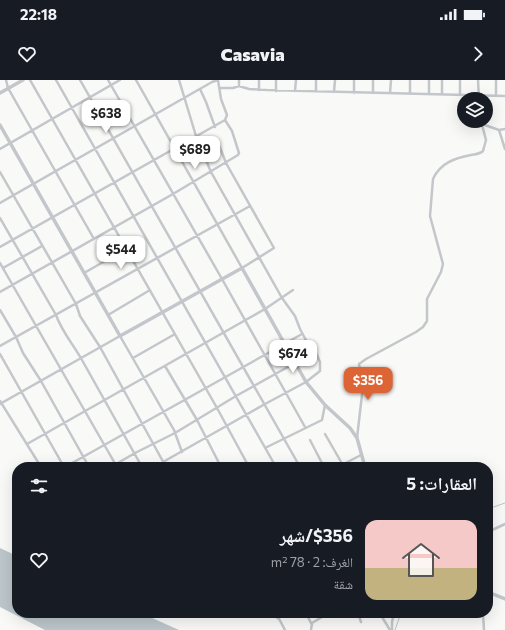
<!DOCTYPE html>
<html lang="ar">
<meta charset="utf-8">
<style>
:root{--surface:#171b24;--page:#242831;--text:#f1f3f6;--muted:#9ea1a6;--accent:#dd6434}
body{margin:0;font-family:Commissioner,"Noto Naskh Arabic",sans-serif;background:var(--page);color:var(--text);direction:rtl;height:100vh;display:flex;flex-direction:column;font-size:15px;white-space:nowrap}
*{box-sizing:border-box;margin:0}
p{font-size:13px;color:var(--muted)}
.icon{flex:none;width:22px;height:22px;fill:none;stroke:currentColor;stroke-width:2;stroke-linecap:round;stroke-linejoin:round}
.map{position:relative;flex:1;overflow:hidden;direction:ltr}
.details{position:absolute;left:12px;top:382px;width:481px;height:156px;display:flex;flex-direction:column;background:var(--surface);border-radius:16px;box-shadow:0 4px 16px #0002;direction:rtl}
.details>*{flex:none}
.tools{position:absolute;left:457px;top:12px;display:grid;gap:8px}
.tools a{display:grid;place-items:center;width:36px;height:36px;border-radius:50%;background:var(--surface);box-shadow:0 4px 16px #0002;font-size:20px}
.price{position:absolute;translate:-50% -34px;padding:0 9px;border-radius:8px;background:#fff;color:#222;font-size:13px;line-height:26px;filter:drop-shadow(0 1px 2px #0008)}
.price::after{content:'';position:absolute;left:50%;top:24px;width:12px;height:9px;margin-left:-6px;background:inherit;clip-path:polygon(0 0,100% 0,50% 100%)}
.price.active{background:var(--accent);color:#fff}
ul{padding:0;list-style:none}
li{display:flex;align-items:center;gap:12px;height:100px;padding:0 16px}
li span{display:grid;place-items:center;flex:none;width:112px;height:80px;border-radius:12px;color:#555}
li>.icon{margin-inline-start:auto}
span .icon{width:48px;height:48px;fill:#fffc;stroke-width:1}
li b{font-size:17px}
h2{display:flex;justify-content:space-between;align-items:center;height:48px;padding:0 16px;font-size:17px}
.status{display:flex;justify-content:space-between;align-items:center;height:28px;padding:0 20px;background:var(--surface);direction:ltr}
.status svg{height:11px;fill:currentColor}
header{display:flex;justify-content:space-between;align-items:center;height:52px;padding:0 16px;background:var(--surface);font-size:18px;font-weight:800}
.map>svg:first-child{display:block}
.water{fill:#bcc6cb}
.lines{fill:none;stroke-linecap:round;stroke-linejoin:round}
.stream{stroke:#bcc6cb;stroke-width:1}
.minor{stroke:#c3c6ca;stroke-width:2.5}
.tertiary{stroke:#c3c6ca;stroke-width:3.5}
</style>
<div class="status"><b>22:18</b><svg viewBox="0 0 49 12"><path d="M0 12V9h3v3zM5 12V6h3v6zM10 12V3h3v9zM15 12V0h3v12zM26 1h20v11H26zM47 4h2v5h-2z"/></svg></div>
<header><svg class="icon" aria-label="forward" viewBox="0 0 24 24"><path d="M9 5l7 7-7 7"/></svg>Casavia<svg class="icon" aria-label="heart" viewBox="0 0 24 24"><path d="M12 20l-8-8c-3-5 5-10 8-4 3-6 11-1 8 4z"/></svg></header>
<div class="map">
<svg width="505" height="550" viewBox="0 0 505 550">
<rect width="100%" height="100%" fill="#f9f9f7"/>
<path class="water" d="M0 468 17 476V533H141L179 550H45L0 527Z"/>
<g class="lines">
<path class="stream" d="M488 429 505 423
M395 550 401 533"/>
<path class="minor" d="M6 0 8 8 94 159
M30 0 217 328 249 387
M56 0 276 387
M80 0 300 387
M108 0 222 199 305 347
M136 0 242 188 274 168 226 83 217 60
M239 0V6
M478 0 479 19
M219 8H233L239 6 249 9 267 10 505 16
M200 9 206 22 215 47
M259 10V0
M276 11V0
M295 11 296 0
M316 11V0
M334 12 335 0
M354 13V0
M373 13V0
M390 13 391 0
M410 13V0
M429 14V0
M442 14V0
M460 15V0
M496 16V0
M482 44 499 50 505 49
M499 50 505 69
M0 69 120 0
M0 92 76 224 80 236 100 267 166 387
M0 123 212 2 218 0
M0 138 56 235C62 252 73 264 82 280 102 315 122 351 142 387
M0 167 225 40 227 35 221 19 218 0
M0 183 117 387
M3 188 42 166
M84 193 126 169
M0 212 173 114 238 75 239 73 232 51 225 40
M0 230 16 257 23 273 41 301 89 387
M108 235 150 210
M0 266 250 126
M0 274 64 387
M133 278 175 254
M165 286 197 340 221 387
M0 321 41 387
M0 324 120 256 174 350 182 372
M325 354 344 387
M357 358 363 306 359 284 366 279 416 252 423 247 427 241V219L441 192 443 184 430 136 433 99C440 83 455 78 471 75 476 74 480 74 483 71L486 60 481 41
M310 360 324 387
M27 364 265 229 293 210
M265 368 322 340 325 325
M163 382 265 324 306 302 320 291V282L316 273 308 264 300 249 295 236 282 218 211 92 196 56 179 0
M65 387 302 254
M111 387 135 373 175 353 236 316 295 283
M338 387 361 375
M488 452 505 444
M270 533 279 539
M276 533 285 550
M306 533 312 545
M358 533 361 542
M483 533 484 550
M382 537 390 550
M311 550 312 543 322 537 335 533
M392 550V542L394 533"/>
<path class="tertiary" d="M0 13 23 0
M0 45 120 256 242 188 306 302 325 325 350 348 357 358 365 387
M488 512 505 519"/>
</g>
</svg>
<div class="tools">
<a><svg class="icon" aria-label="layers" viewBox="0 0 24 24"><path d="M12 4l9 5-9 5-9-5zM3 14l9 5 9-5"/></svg></a>
</div>
<b class="price" style="left:106px;top:54px">$638</b>
<b class="price" style="left:195px;top:90px">$689</b>
<b class="price" style="left:121px;top:190px">$544</b>
<b class="price" style="left:293px;top:294px">$674</b>
<b class="price active" style="left:368px;top:321px">$356</b>
<section class="details">
<h2>العقارات: 5<svg class="icon" aria-label="filters" viewBox="0 0 24 24"><path d="M4 7h16M4 17h16"/><circle cx="9" cy="7" r="2"/><circle cx="15" cy="17" r="2"/></svg></h2>
<ul>
<li><span style="background:linear-gradient(#f6c9c9 60%,#c2b280 0)"><svg class="icon" aria-label="home" viewBox="0 0 24 24"><path d="M3 11l9-7 9 7M6 9v11h12V9"/></svg></span><div><b>$356/شهر</b><p>الغرف: 2 · 78 m²</p><p>شقة</p></div><svg class="icon" aria-label="heart" viewBox="0 0 24 24"><path d="M12 20l-8-8c-3-5 5-10 8-4 3-6 11-1 8 4z"/></svg></li>
</ul>
</section>
</div>
